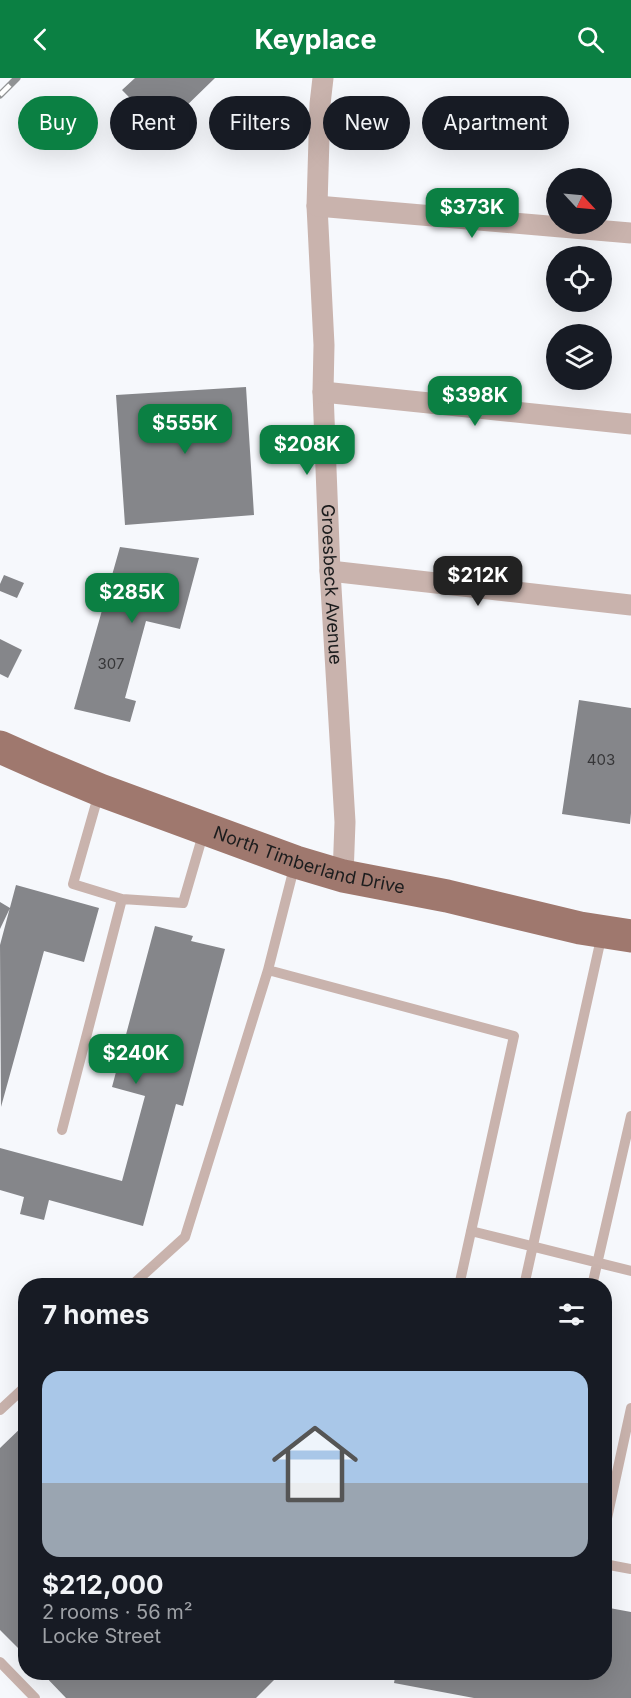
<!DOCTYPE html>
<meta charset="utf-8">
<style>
:root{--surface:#171b24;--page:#20242c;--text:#f1f3f6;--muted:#9ea1a6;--line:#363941;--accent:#0b8043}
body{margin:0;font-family:Inter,sans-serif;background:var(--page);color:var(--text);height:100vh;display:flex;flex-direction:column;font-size:22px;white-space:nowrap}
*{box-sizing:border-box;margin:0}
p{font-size:20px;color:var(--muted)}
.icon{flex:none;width:33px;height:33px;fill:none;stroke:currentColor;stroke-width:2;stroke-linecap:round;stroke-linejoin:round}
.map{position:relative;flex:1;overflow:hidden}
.panel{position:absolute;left:18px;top:1200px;width:594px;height:402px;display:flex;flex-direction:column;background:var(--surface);border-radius:24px;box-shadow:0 6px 24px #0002}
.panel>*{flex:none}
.top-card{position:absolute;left:18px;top:18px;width:596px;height:54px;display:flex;gap:12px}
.needle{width:39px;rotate:116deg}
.tools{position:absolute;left:546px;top:90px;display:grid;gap:12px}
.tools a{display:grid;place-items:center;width:66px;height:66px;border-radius:50%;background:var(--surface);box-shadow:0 6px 24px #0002;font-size:30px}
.price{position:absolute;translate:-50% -51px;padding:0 14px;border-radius:12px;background:var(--accent);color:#fff;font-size:20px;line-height:39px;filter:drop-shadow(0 2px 3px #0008)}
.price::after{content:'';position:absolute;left:50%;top:36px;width:18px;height:14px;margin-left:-9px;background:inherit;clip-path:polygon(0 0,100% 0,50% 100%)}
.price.on{background:#222;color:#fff}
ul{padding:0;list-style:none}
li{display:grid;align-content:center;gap:12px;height:318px;padding:0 24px}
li+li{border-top:2px solid var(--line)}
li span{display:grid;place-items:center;height:186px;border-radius:18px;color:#555}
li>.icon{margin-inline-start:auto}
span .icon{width:108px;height:108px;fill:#fffc;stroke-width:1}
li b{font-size:26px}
h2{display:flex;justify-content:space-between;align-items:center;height:72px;padding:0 24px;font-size:26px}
.tag{padding:0 21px;border-radius:27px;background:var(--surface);box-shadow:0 6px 24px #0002;font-size:21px;line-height:54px}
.tag.on{background:var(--accent);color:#fff}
header{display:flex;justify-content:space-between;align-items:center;height:78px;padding:0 24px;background:var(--accent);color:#fff;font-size:27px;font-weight:700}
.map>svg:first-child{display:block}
.building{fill:#85868a}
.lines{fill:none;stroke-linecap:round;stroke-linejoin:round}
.service{stroke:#c9b3ad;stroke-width:10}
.minor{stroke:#c9b3ad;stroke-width:21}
.primary{stroke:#9f786e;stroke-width:33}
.rail-casing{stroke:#909294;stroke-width:7}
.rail{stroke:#fff;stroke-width:4.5;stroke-dasharray:14;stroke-linecap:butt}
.labels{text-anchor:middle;stroke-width:4.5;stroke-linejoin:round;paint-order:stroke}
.number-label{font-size:15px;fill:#363638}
.street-label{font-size:18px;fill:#1b1c1d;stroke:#fff}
</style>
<header><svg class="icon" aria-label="back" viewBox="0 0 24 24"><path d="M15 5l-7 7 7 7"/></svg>Keyplace<svg class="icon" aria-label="search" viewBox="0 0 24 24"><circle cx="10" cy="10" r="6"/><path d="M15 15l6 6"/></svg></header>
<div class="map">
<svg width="631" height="1620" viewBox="0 0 631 1620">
<rect width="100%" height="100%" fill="#f6f8fc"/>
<path class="building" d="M135 0H215L179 35 191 47 173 64 122 12Z
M246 309 254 437 125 447 116 317Z
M120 469 199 480 180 551 146 543 125 620 136 623 130 644 74 631Z
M4 497 24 505 17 520 0 513V506Z
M0 561 22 572 8 600 0 596Z
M579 622 631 630V735L630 746 562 736Z
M16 807 99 830 84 884 44 873 1 1029 0 867Z
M0 824 10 830 0 851Z
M155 848 193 858 191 863 225 871 183 1028 176 1026 143 1148 49 1122 44 1142 20 1136 24 1119 0 1112V1070L122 1103 145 1018 112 1009Z
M26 1345V1578L0 1552V1370Z
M604 1529 631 1534V1620H474L394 1605 396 1594H604Z
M41 1594H282L256 1620H66Z"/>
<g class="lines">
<path class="service" d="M122 821 183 825 204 753
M268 892 514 958 459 1208
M62 1052 122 821 73 806 99 715
M471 1153 631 1193
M131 1208 185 1159 268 892 295 786
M524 1208 602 856
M592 1208 631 1038
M0 1332 26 1308
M604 1454 631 1330
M604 1486 631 1491
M0 1584 35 1620"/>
<g class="minor">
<path id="s1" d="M323 0 320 26 317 128 324 267 323 314 330 493 345 744 343 798"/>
<path d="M317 128 631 155"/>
<path d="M323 314 631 346"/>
<path d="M330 493 631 527"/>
</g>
<path class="primary" id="s2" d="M0 669 45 689 100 712 296 784 343 798 447 818 580 850 631 858"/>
<defs>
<path id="rail" d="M0 17 17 0"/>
</defs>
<use href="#rail" class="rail-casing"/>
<use href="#rail" class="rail"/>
</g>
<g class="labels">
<g class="number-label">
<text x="111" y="591">307</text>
<text x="601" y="687">403</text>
</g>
<g class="street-label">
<text dy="6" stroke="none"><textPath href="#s1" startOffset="507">Groesbeck Avenue</textPath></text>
<text dy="6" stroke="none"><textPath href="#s2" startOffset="330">North Timberland Drive</textPath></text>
</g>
</g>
</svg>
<div class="tools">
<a><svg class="needle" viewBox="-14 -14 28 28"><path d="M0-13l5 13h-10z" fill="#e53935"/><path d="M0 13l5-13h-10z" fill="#9ea1a6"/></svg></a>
<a><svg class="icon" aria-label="locate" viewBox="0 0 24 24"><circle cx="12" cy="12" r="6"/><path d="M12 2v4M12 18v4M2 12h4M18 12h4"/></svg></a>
<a><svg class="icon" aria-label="layers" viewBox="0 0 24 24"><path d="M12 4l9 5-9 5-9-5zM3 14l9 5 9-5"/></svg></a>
</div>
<b class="price" style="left:472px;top:161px">$373K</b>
<b class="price" style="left:475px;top:349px">$398K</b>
<b class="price" style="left:185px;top:377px">$555K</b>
<b class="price" style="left:307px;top:398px">$208K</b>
<b class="price on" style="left:478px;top:529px">$212K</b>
<b class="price" style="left:132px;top:546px">$285K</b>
<b class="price" style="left:136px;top:1007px">$240K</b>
<div class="top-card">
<a class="tag on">Buy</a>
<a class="tag">Rent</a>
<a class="tag">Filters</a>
<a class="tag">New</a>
<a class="tag">Apartment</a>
</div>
<section class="panel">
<h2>7 homes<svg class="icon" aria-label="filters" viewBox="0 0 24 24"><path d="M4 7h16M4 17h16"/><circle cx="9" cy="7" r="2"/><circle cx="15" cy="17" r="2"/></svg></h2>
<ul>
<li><span style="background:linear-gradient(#a9c7e8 60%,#9aa5b1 0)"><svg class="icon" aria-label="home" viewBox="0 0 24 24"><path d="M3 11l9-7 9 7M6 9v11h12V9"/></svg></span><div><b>$212,000</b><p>2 rooms · 56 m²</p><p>Locke Street</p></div></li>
</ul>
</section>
</div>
